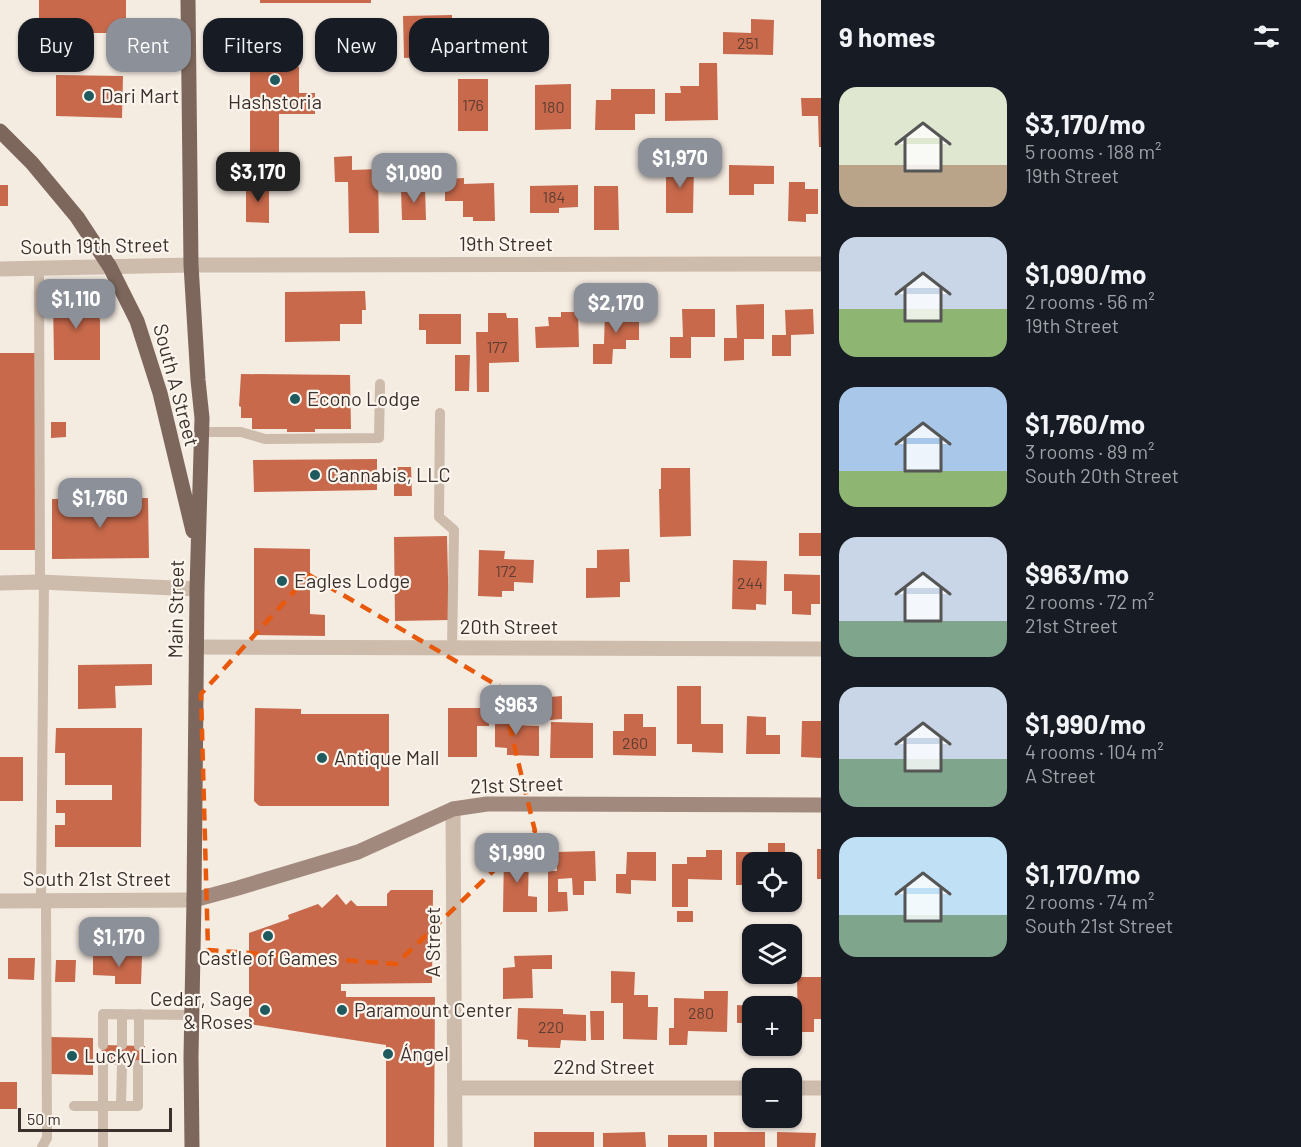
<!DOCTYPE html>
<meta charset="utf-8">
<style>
:root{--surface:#171b24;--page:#20242c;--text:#f1f3f6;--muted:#9ea1a6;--accent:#8c9099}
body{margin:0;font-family:Barlow,sans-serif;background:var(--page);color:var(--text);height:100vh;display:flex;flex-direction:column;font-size:22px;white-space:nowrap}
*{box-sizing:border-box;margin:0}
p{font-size:20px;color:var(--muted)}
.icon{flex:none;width:33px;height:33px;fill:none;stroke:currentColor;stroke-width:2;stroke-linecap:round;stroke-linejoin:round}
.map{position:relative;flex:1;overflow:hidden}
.details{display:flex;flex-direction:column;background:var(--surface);width:480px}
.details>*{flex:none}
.top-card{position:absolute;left:18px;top:18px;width:570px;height:54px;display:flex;gap:12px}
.buttons{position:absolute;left:742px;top:852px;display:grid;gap:12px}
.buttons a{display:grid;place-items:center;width:60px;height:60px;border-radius:12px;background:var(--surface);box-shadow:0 2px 4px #0004;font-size:30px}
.scale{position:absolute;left:18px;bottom:15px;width:154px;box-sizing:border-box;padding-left:6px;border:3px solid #3b302b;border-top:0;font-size:16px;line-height:21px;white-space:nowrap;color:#3b302b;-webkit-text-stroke:4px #fbf5ee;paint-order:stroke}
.price{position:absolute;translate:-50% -51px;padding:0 14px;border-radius:12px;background:var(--accent);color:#fff;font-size:20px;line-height:39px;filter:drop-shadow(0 2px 3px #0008)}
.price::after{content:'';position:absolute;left:50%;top:36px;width:18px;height:14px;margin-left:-9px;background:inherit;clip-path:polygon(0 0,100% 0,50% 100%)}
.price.on{background:#222;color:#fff}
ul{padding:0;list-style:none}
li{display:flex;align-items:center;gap:18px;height:150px;padding:0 18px}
li span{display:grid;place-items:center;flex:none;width:168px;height:120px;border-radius:18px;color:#555}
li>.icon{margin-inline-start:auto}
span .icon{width:72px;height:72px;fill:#fffc;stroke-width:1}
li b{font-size:26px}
h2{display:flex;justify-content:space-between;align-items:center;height:72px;padding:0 18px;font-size:26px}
.chip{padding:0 21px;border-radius:18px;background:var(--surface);box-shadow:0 2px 4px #0004;font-size:21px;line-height:54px}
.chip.on{background:var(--accent);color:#fff}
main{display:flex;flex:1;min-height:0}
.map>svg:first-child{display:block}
.building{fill:#c8694b}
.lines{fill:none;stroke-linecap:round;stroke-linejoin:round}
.lane{stroke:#cdbbac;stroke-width:10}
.street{stroke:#cdbbac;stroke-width:15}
.secondary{stroke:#a18a7d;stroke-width:15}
.primary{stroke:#7d675c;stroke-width:15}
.marked{fill:none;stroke:#e8590c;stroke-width:4.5;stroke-dasharray:12 8;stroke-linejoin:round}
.poi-dot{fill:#1f5a5e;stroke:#fbf5ee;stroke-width:2}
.labels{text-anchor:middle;stroke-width:4.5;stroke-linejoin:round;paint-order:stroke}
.number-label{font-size:16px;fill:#5e3e33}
.poi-label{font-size:20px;fill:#3b302b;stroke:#fbf5ee;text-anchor:start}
.street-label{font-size:20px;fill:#3b302b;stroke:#fbf5ee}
</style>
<main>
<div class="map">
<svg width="821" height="1147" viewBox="0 0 821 1147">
<rect width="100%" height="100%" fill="#f4ebe1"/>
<path class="building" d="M39 0H126V33H39Z
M260 0H371V3H260Z
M452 15 453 56 404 58 403 16Z
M751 19 774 20 773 55 723 54V32L751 33Z
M699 63H717L718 120 665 121V93H681L680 86H699Z
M250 67H299V93H315V114H279V152H250Z
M56 75 123 76 122 118 56 116Z
M458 79H488V131H458Z
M571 84V129L535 130V85Z
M611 89H655V114H635V130H595L596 100H611Z
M801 98H821V147H819L818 116H802Z
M352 156V170L378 169 379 233H349L348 182H335L334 157Z
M666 165H694L693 213H666Z
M729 165 774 166V184H754V195H729Z
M464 178V184L494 183 495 221H473V217H463V201H445V179Z
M789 182H805V189H818V214H806V222L788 221Z
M246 184H269V223L246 222Z
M0 185H8V206H0Z
M578 185V207L559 208V213H530V186Z
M594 186H618L619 230H594Z
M425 188 426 220H402L401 189Z
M365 291 366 310H362V324H340V341L285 342V292Z
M53 298H93L100 320V360H54Z
M764 304V339H744V360L724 361V338H737L736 305Z
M682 309H715V337H691V358H670V337H683Z
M813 309 814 334 791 335V356H772V335H786L785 310Z
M605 310 639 311V340H626V349H613L612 364H593V344H604Z
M561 312H578L579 347 536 348 535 327 549 326 548 317H561Z
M488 313H506L507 318H518L519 362 489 363V392H477L476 332H488Z
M419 314H461V344H426V330H419Z
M0 353H35V550H0Z
M455 355H470L469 391H455Z
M241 374 350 375 351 429H315V432H287V429H252V418H241V407L239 406Z
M51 422H66V437L51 438Z
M377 459V490L254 492 253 460Z
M394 467H411L412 496H394Z
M661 468H690L691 536 660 537 659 489H661Z
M148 498 149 558 52 559V499Z
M799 533H821V556H799Z
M447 536 449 620 395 621 394 537Z
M254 548 310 549V614L325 615V636L254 635Z
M629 549 630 582H620V597L586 598V568H597V550Z
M479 550 505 551 504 559 534 560 533 583 514 582V591H502V597L478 596Z
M733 560 767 561 766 605 756 604V610L732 609Z
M784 574 820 575V604H811V615L792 614V591H784Z
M152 664V685L115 686 116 708 78 709V665Z
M677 686H701V724H723V753L692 752V744H677Z
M562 696V719L550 720 549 697Z
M255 708 301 709V714H389V806H260L258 805 254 801Z
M448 708H489V726H477V757H448Z
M495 710H511V725L539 726V756L507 755V748L495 747Z
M624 714H643V727H656V756L613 755V731H624Z
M747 716 766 717V735H780V754H746Z
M802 721H821V758L801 757Z
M551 722 593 723V758H550Z
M56 728H142L141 847H55V825H65V813H56V800H112V785H65V753H55Z
M0 757H23V801H0Z
M768 843H785V862H753V885H736V852H768Z
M817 849H821V879H817Z
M706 850H722V880L688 879V907H672V864H687V857H706Z
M595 851 596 881H584V895H573L572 878 558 879V892H567L568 911 548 912V871H557L556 852Z
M504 852 529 853 528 896 537 897V912H503Z
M627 852H656V881L631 880V894L616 893V874H626Z
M391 890H433L432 983 341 984V991H346V997H435L434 1147H386V1045L249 1024V933L289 919 288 915 318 904 322 908 337 894 346 905 351 900 357 906H387V894Z
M677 911H693V922H677Z
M93 955 142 956 141 984H115V976L93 975Z
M552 955V969H532L533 998 503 999V968L515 967 514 956Z
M8 958H35L34 980 8 979Z
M56 960H76L75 982H55Z
M611 971 635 972 634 995H648V1007H658L657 1040 623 1039V1003H611Z
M797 977H821V1019H814V1032H798Z
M704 991H728L727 1032 688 1031 687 1045H669V1028H674V998L704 999Z
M737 1005 749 1006V1018H753V1042H746L747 1023H737Z
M518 1008 563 1009V1014L586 1015V1041L561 1040 560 1048 528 1047V1040L517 1039Z
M590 1011H604V1040H591Z
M51 1037 93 1038V1075L50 1074Z
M102 1045 145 1046 144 1065 101 1064Z
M0 1082H17V1109H0Z
M534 1132H594V1147H534Z
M645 1132 646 1147H603V1133Z
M714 1132H765V1147H714Z
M777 1132 816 1133 815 1147H777Z
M668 1135H707V1147H668Z"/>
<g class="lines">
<path class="lane" d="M39 268 40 582
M440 413 439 517 454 530 452 648
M202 432H241L265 439 379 438 380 384
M41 900 44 582
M103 1045V1014L192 1015
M122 1045V1014
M139 1046V1014
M103 1064V1106H138V1065
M121 1105 122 1065
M74 1106H103V1147
M42 1147 47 1138 46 900"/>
<path class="street" d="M0 269 191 265 821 264
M0 583 40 582 197 589
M196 647 821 649
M453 809 455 1147
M0 901 194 900
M455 1088H753
M792 1088H821"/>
<path class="secondary" d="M194 900 238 888 358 852 453 809 487 804 821 805"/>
<path class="primary" d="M188 0 191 265 198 380 202 418 197 589 194 900 191 1057 192 1147
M0 131 32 163 77 217 110 267 137 321 160 393 193 531"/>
</g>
<path class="marked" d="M309 575 500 687 535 831 396 964 208 950 201 694Z"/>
<g class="poi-dot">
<circle cx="275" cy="80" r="6"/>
<circle cx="89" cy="96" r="6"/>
<circle cx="295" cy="399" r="6"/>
<circle cx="315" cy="475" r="6"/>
<circle cx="282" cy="581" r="6"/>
<circle cx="322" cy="758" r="6"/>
<circle cx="268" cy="936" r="6"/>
<circle cx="265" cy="1010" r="6"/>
<circle cx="342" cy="1010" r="6"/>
<circle cx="388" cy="1054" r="6"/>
<circle cx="72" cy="1056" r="6"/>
</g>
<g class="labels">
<g class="number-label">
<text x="748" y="49">251</text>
<text x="473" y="111">176</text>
<text x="553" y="113">180</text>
<text x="554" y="203">184</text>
<text x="497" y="353">177</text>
<text x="506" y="577">172</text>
<text x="750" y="589">244</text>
<text x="635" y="749">260</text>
<text x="701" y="1019">280</text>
<text x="551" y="1033">220</text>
</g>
<g class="poi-label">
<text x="101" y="103">Dari Mart</text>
<text x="275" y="109" text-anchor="middle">Hashstoria</text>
<text x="307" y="406">Econo Lodge</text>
<text x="327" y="482">Cannabis, LLC</text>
<text x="294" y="588">Eagles Lodge</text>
<text x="334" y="765">Antique Mall</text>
<text x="268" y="965" text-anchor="middle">Castle of Games</text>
<text x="253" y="1006" text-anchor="end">Cedar, Sage<tspan x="253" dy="23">&amp; Roses</tspan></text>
<text x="354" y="1017">Paramount Center</text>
<text x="400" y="1061">Ángel</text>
<text x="84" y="1063">Lucky Lion</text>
</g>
<g class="street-label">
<text x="506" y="251">19th Street</text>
<text transform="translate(95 246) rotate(-1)" y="7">South 19th Street</text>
<text transform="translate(176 385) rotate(75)" y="7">South A Street</text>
<text transform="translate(176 609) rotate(-89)" y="7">Main Street</text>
<text x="509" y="634">20th Street</text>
<text transform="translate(517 785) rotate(-2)" y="7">21st Street</text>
<text x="97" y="886">South 21st Street</text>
<text transform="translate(433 942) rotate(-90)" y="7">A Street</text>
<text x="604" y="1074">22nd Street</text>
</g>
</g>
</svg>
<div class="buttons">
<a><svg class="icon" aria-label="locate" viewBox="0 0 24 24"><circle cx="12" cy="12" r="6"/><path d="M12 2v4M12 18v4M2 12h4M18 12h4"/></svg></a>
<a><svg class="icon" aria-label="layers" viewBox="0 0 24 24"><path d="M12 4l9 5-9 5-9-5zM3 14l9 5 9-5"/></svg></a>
<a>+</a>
<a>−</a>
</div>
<div class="scale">50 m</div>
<b class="price" style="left:680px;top:189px">$1,970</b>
<b class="price on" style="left:258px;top:203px">$3,170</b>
<b class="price" style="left:414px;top:204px">$1,090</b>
<b class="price" style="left:76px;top:330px">$1,110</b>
<b class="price" style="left:616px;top:334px">$2,170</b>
<b class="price" style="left:100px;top:529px">$1,760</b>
<b class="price" style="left:516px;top:736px">$963</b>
<b class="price" style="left:517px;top:884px">$1,990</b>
<b class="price" style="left:119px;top:968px">$1,170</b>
<div class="top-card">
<a class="chip">Buy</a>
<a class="chip on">Rent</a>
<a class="chip">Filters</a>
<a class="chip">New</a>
<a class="chip">Apartment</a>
</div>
</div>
<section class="details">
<h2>9 homes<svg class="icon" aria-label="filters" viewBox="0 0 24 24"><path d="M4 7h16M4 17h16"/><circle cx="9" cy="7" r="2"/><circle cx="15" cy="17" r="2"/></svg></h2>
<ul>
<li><span style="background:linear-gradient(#dfe7d0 65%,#b9a48a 0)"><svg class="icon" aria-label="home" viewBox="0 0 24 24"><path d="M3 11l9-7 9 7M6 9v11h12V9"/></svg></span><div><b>$3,170/mo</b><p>5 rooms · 188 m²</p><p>19th Street</p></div></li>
<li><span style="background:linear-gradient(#c9d6e8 60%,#8fb573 0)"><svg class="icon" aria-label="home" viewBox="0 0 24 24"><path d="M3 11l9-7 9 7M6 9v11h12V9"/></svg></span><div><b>$1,090/mo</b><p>2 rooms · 56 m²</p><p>19th Street</p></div></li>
<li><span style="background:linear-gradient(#a9c7e8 70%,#8fb573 0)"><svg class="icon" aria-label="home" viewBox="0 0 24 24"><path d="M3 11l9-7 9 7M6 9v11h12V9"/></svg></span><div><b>$1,760/mo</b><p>3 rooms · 89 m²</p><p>South 20th Street</p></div></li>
<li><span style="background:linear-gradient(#c9d6e8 70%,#7fa58c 0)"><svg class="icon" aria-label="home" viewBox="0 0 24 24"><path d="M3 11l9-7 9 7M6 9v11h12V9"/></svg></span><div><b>$963/mo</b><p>2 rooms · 72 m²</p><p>21st Street</p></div></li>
<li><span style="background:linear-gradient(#c9d6e8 60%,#7fa58c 0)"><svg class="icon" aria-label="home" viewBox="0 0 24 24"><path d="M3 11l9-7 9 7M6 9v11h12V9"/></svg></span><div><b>$1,990/mo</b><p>4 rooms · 104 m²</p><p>A Street</p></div></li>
<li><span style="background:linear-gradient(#bfe0f5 65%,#7fa58c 0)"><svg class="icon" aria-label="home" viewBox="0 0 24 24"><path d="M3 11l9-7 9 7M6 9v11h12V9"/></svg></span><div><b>$1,170/mo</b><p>2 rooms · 74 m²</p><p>South 21st Street</p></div></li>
</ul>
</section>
</main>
